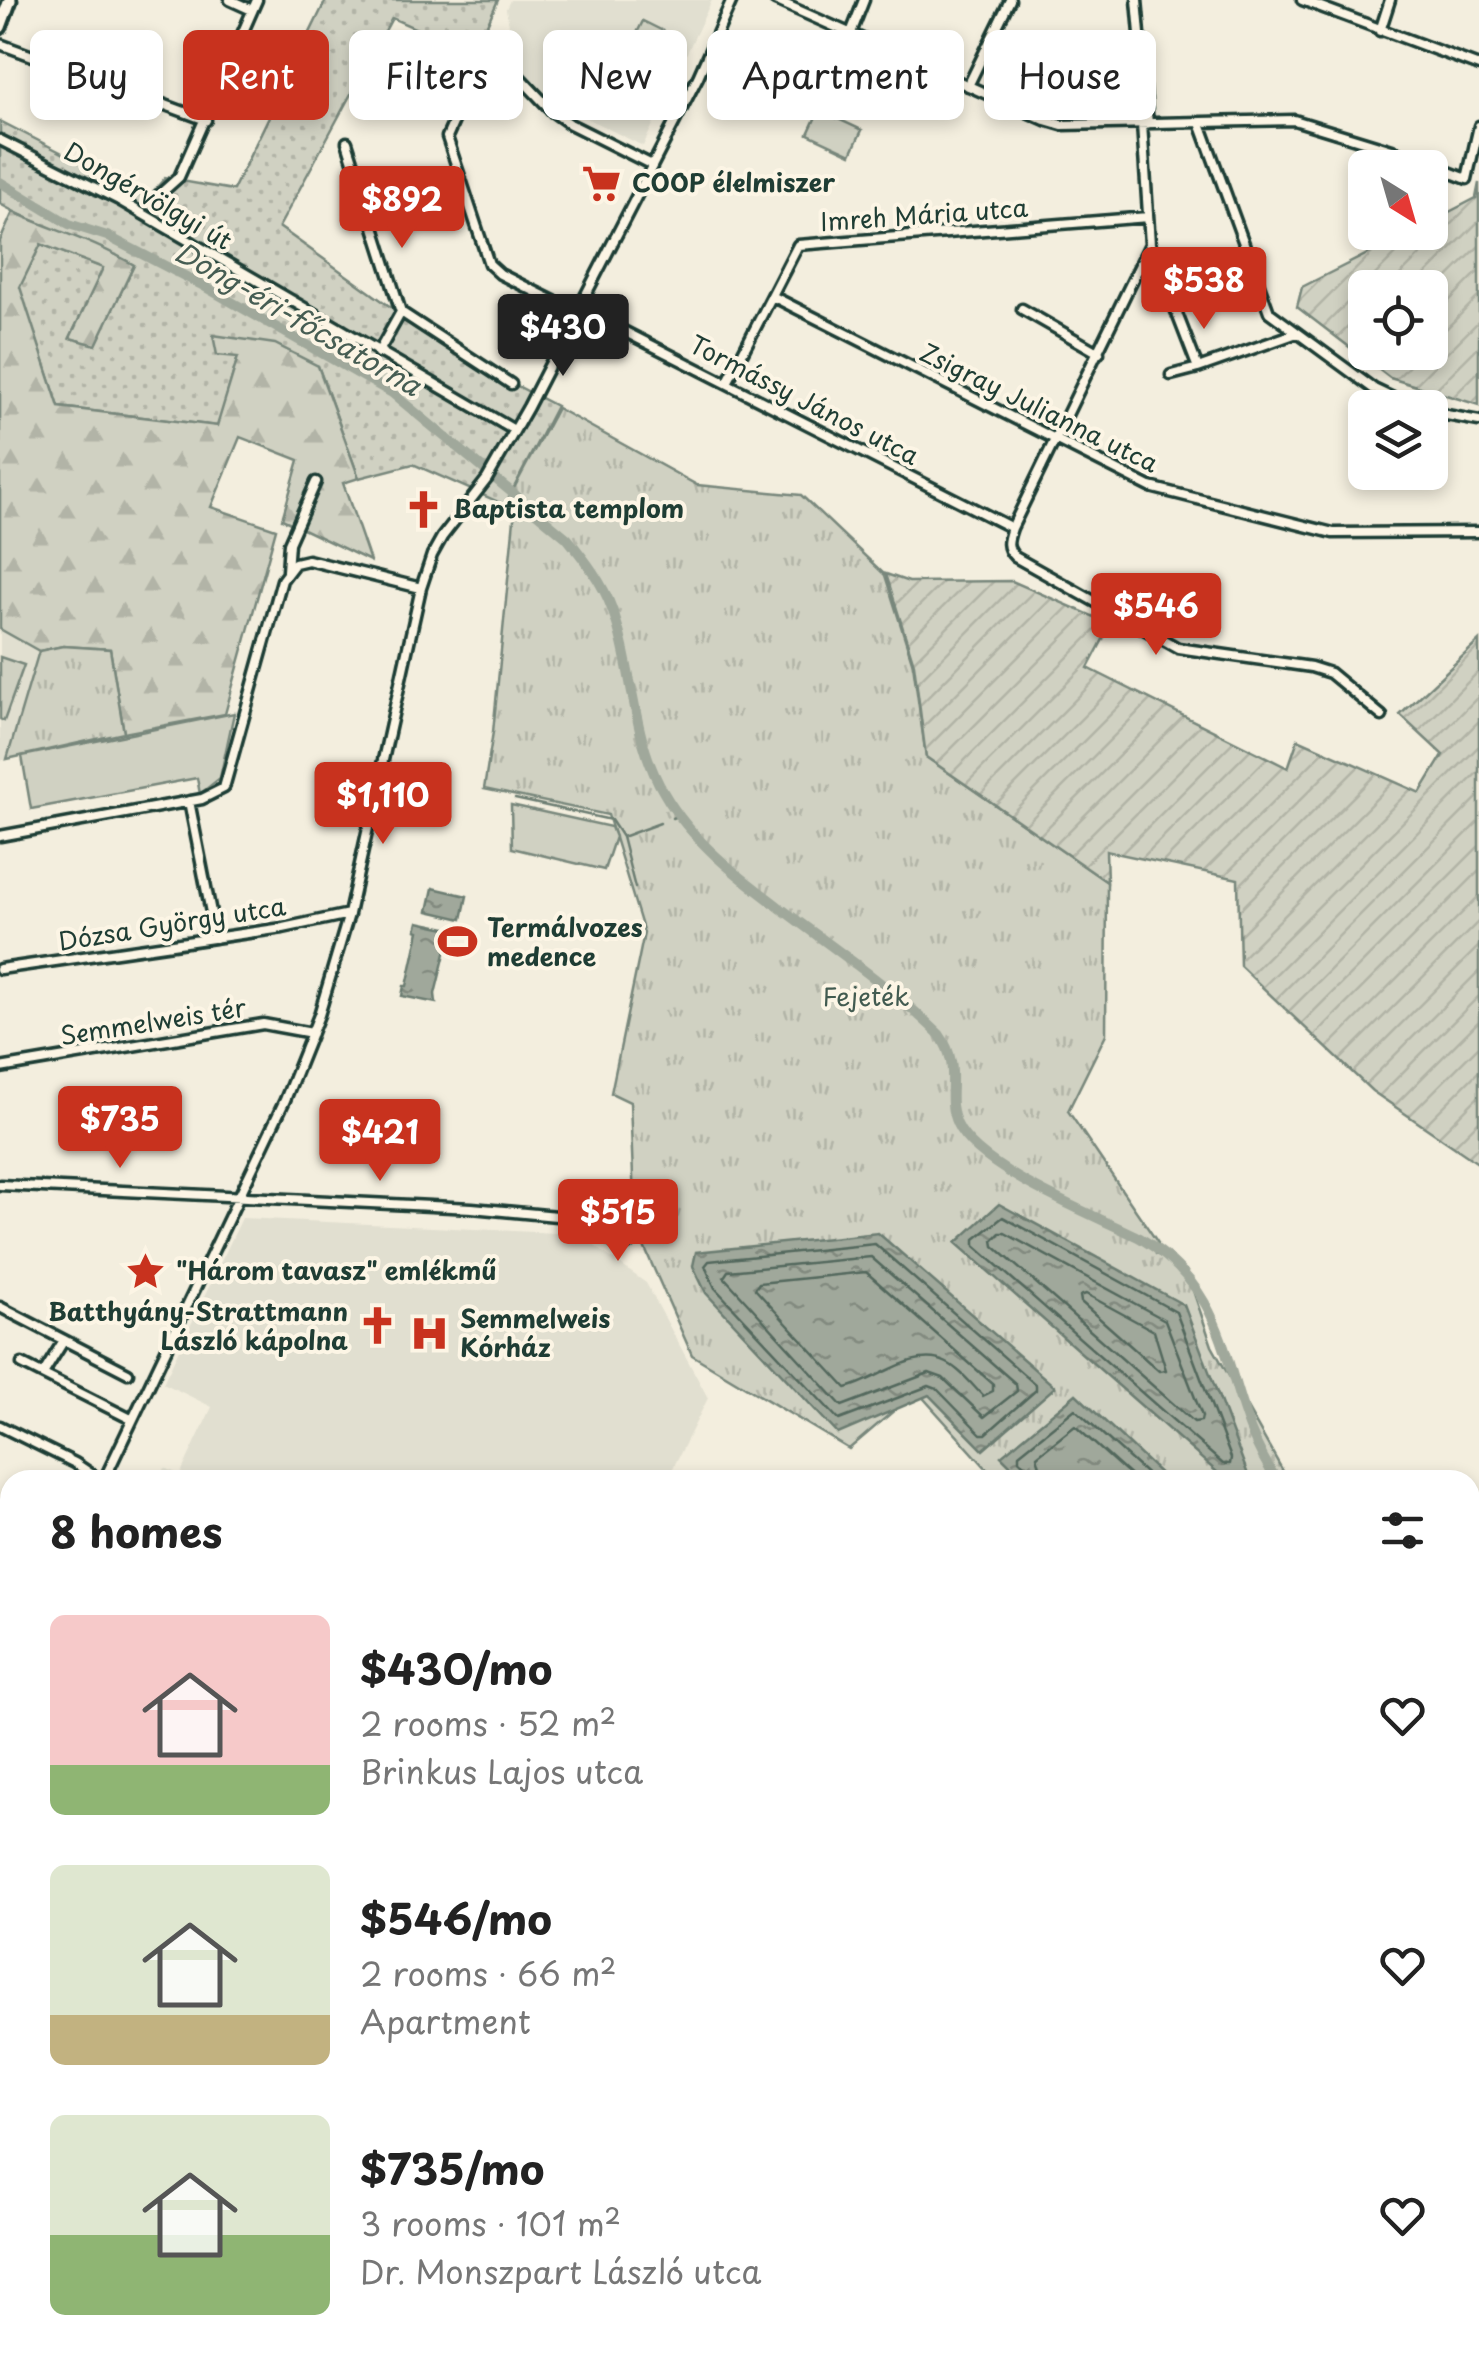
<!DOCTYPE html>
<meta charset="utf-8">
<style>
:root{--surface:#fff;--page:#f6f6f6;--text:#222;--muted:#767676;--accent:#c8321e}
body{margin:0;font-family:"Playpen Sans",sans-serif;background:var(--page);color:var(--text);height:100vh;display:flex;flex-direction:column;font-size:38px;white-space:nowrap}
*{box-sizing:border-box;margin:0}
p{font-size:32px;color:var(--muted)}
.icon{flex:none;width:55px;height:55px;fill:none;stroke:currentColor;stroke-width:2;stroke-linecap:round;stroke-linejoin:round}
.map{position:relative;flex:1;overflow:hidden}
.drawer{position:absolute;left:0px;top:1470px;width:1480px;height:890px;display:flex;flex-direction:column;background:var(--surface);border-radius:30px 30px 0 0;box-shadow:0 5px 15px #0003}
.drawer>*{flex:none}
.banner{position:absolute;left:30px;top:30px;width:1420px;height:90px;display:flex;gap:20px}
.needle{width:65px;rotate:143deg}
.tools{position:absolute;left:1348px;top:150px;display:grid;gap:20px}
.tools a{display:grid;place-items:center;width:100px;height:100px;border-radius:15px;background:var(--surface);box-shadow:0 5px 15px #0003;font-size:50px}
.price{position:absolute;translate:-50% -85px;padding:0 22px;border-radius:10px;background:var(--accent);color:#fff;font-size:32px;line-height:65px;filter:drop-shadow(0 2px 5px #0008)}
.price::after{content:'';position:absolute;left:50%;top:60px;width:30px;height:22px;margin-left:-15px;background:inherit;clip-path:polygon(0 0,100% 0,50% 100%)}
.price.active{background:#222;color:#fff}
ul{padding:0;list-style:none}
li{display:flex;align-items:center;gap:30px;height:250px;padding:0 50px}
li span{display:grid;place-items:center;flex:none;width:280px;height:200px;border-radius:15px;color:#555}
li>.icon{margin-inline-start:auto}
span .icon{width:120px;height:120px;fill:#fffc;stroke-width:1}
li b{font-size:42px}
h2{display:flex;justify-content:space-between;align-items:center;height:120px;padding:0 50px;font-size:42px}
.tag{padding:0 35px;border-radius:15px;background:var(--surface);box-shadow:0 5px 15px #0003;font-size:35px;line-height:90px}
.tag.active{background:var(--accent);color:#fff}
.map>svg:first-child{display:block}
.built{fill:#e1dfd0}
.grass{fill:url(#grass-dots);stroke:#78877b;stroke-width:2.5}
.forest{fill:url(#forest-firs);stroke:#78877b;stroke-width:2.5}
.park{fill:url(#park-tufts);stroke:#78877b;stroke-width:2.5}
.garden{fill:url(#garden-furrows);stroke:#78877b;stroke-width:2.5;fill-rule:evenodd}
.pitch{fill:#d0d1c2;stroke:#78877b;stroke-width:2.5}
.water{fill:url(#water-ripples);stroke:#6c7d72;stroke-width:2.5}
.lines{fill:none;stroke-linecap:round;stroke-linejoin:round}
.shore{stroke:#53685d;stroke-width:2.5}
.stream{stroke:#6c7d72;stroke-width:2.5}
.canal{stroke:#a0a89b;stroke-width:10}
.street-casing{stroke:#1f3d34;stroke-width:15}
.secondary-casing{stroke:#1f3d34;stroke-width:19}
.street{stroke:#fcf5e5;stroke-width:8}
.secondary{stroke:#fcf5e5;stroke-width:11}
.labels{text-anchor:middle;stroke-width:8;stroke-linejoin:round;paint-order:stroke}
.poi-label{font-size:25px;font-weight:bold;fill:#1f3d34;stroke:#fcf5e5;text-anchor:start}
.street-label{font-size:25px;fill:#1f3d34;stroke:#fcf5e5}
.park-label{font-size:25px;fill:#425b50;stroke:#fcf5e5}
.water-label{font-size:28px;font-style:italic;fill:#465d53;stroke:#fcf5e5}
</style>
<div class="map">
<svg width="1479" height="2360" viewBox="0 0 1479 2360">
<defs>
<pattern id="grass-dots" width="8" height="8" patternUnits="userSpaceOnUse" patternTransform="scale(2.5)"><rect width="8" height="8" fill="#d0d1c2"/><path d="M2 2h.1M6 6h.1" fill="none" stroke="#b2b4a7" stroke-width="1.8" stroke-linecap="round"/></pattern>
<pattern id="forest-firs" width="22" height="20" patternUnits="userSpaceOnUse" patternTransform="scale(2.5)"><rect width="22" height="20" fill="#d0d1c2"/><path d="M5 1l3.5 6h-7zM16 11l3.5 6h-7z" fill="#b2b4a7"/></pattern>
<pattern id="park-tufts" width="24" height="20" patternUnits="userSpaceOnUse" patternTransform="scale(2.5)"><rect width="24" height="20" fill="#d0d1c2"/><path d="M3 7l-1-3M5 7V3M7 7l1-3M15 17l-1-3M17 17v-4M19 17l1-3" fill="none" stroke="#b2b4a7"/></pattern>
<pattern id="garden-furrows" width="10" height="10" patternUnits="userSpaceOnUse" patternTransform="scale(2.5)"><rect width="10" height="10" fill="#d0d1c2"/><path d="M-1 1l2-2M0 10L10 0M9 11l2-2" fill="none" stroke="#b2b4a7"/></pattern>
<pattern id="water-ripples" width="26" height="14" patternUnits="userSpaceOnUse" patternTransform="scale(2.5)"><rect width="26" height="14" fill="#a0a89b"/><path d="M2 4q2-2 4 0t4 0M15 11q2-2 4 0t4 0" fill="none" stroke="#828a7f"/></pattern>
</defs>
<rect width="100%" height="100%" fill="#f3eede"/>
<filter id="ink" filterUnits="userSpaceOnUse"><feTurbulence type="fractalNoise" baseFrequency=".01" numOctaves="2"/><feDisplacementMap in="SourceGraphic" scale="20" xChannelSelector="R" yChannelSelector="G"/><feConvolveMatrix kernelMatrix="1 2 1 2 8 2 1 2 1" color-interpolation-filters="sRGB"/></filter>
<g filter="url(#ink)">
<path class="built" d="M510 0H712L643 146 554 102 516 63 506 9Z
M0 629 39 651 7 759 0 761Z
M242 1218 578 1234 646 1283 708 1398 667 1480H158L165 1468 180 1475 212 1407 163 1383Z"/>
<path class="grass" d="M326 0H498L474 54 392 18 279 227 458 355 556 406 505 505 413 464 359 478 318 366 238 356 218 426 59 407 19 287 41 244 104 268 70 338 96 344 134 265C91 240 43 229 0 204V121L148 197 165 178 233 190Z"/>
<path class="forest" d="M13 212C54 230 96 242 134 265L96 345 70 338 103 268 41 244 20 287 59 407 217 426 238 357 217 355 213 335 275 344 318 366 359 478 343 483 370 561 282 519 299 460 240 437 211 507 276 529 225 714 124 733 110 649 63 646 39 651 0 629V241Z"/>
<path class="park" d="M557 408 697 485 801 495 885 575 913 664 926 757 1107 882 1106 1034 1068 1111 1158 1243 1156 1254 1186 1270 1212 1346 1288 1480H997L917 1391 849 1449 692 1355 635 1226 630 1102 611 1093 644 933 608 815 484 789 493 732 515 509 505 505Z
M63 646 110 649 124 733 7 759 39 651Z
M1470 1628 1479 1633V1948L1470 1941Z"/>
<path class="garden" d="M1479 183V405L1390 378 1297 307 1302 287 1409 233 1430 232V222L1476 198ZM1365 288H1430V352H1365Z
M886 574 909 582 1012 581 1111 624 1088 668 1288 768 1298 739 1420 793 1443 755 1400 715 1479 641V1164L1372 1091 1240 966 1238 879 1106 851 1107 882 926 757 914 664Z"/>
<path class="pitch" d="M643 21 671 35 643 89 616 75Z
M819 110 862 130 851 154 808 134Z
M0 657 24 665 4 721 0 719Z
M234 713 220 778 200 794 197 778 31 809 22 756Z
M511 805 611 827 615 837 604 870 512 848Z"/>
<path class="water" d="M433 888 467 896 462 919 428 911Z
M418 922 451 929 435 994 436 1003 402 996 404 986H407L419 931 416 930Z
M999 1204 1184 1305 1250 1480H1226L956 1243Z
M878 1233 1055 1387 983 1450 929 1395 838 1434 706 1293 693 1266 696 1252Z
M1076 1394 1167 1480H1025L1001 1456Z
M1470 2240 1479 2266V2360H1390L1392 2350H1470Z"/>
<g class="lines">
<path class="shore" d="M1003 1217 1176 1312 1231 1458 1230 1464H1223L975 1246V1239Z
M1000 1233H1005L1165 1320 1202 1416 1201 1421 1194 1422 994 1246 993 1240Z
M875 1244 1036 1385V1390L986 1434H981L937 1389 929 1386 839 1420 715 1288 705 1266 709 1261Z
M871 1257 1016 1384 1017 1391 984 1417 943 1378 929 1373 842 1406 724 1277 728 1271Z
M866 1272 993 1384V1391L983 1396C972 1385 961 1370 947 1363 915 1346 877 1381 846 1388L755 1289 759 1283Z
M1086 1294 1154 1331 1166 1370 1159 1371 1081 1302 1080 1296Z
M1031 1480 1030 1471 1019 1460V1454L1075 1409 1153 1480
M1044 1480 1037 1456 1075 1426 1135 1480"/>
<path class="stream" d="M515 799 611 820 622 837 660 823
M672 818 679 815
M622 837 635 888"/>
<path class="canal" d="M0 182 69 224 107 236 200 284 392 393 567 538C585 560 603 583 612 609 634 668 631 738 664 793 692 842 739 877 783 910 836 950 892 988 939 1034 964 1069 943 1094 957 1124 977 1169 1094 1215 1140 1238 1243 1299 1218 1396 1277 1480
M1470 1642 1479 1649"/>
<defs>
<path id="street" d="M230 0 252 10
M775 0 1045 120 1062 125 1294 120 1392 150 1467 179 1479 126
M1137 0 1148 124
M1302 0 1479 66
M1380 31 1390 0
M851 33 864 0
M0 44 206 120
M968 86 1010 0
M1200 123 1269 312 1374 389 1414 408
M1142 124 1150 244 1012 528C1008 540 1005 547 1015 557L1178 648 1311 667 1330 673 1382 716
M0 140 119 200 514 430
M347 142 401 312 378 353
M159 195 179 177 257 0
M1150 244 1198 368 1297 333
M772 296 1150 487 1333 533 1479 532
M578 308 1012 528
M1022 309 1099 353
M401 312 511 384
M576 312 500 274 489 264 447 137 488 44 553 112 570 124 652 165
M1171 375 1198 368
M727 383 798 245 1148 217
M1430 412 1479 421
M287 571 289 543 316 482
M189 801 216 938
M0 836 202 799 224 788 282 580 295 563 308 560 421 588
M0 969 283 928 349 914
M0 1068 263 1024 312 1033
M0 1185 472 1208 578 1218 606 1229
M606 1229a16 16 0 1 1 32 0a16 16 0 1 1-32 0Z
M0 1307 128 1373
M22 1364 131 1419
M43 1374 64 1340
M0 1426 75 1463 100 1480
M104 1480 285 1100 319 1015 349 914 421 588 432 555 442 537 487 479 528 407 698 77 732 0
M0 1752 10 1759
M0 1983 10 1989
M0 2127 10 2128
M0 2235 10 2236
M342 2350 370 2360
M1063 2350 1093 2360
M100 2360 104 2350
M723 2360 726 2350"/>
<path id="secondary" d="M0 27 10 0
M0 1578 10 1581
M635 2350 655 2360
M414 2360 415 2350"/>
</defs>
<use href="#street" class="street-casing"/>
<use href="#secondary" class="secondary-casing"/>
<use href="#street" class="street"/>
<use href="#secondary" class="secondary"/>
</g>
</g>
<defs>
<symbol id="supermarket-bare" viewBox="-9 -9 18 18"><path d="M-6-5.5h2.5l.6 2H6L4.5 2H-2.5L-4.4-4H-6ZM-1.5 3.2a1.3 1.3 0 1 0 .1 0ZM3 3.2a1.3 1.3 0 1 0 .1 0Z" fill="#c8321e" stroke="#fcf5e5" stroke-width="2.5" paint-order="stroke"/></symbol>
<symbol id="church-bare" viewBox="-9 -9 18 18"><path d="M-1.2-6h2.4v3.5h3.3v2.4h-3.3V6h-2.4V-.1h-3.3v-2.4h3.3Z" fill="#c8321e" stroke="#fcf5e5" stroke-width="2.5" paint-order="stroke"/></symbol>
<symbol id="stadium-bare" viewBox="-9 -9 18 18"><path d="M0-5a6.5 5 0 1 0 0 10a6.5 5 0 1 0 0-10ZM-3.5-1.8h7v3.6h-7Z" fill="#c8321e" stroke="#fcf5e5" stroke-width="2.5" paint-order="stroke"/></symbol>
<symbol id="sight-bare" viewBox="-9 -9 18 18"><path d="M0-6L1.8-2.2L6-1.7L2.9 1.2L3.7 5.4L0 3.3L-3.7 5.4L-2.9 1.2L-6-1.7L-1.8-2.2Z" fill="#c8321e" stroke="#fcf5e5" stroke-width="2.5" paint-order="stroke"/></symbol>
<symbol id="hospital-bare" viewBox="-9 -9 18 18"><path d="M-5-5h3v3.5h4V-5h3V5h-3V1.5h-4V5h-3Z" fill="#c8321e" stroke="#fcf5e5" stroke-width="2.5" paint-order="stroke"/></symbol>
</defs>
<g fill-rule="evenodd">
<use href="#supermarket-bare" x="574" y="156" width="55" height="55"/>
<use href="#church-bare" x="396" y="482" width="55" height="55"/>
<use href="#stadium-bare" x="430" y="914" width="55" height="55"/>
<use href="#sight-bare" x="118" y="1244" width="55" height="55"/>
<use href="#church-bare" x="350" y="1298" width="55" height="55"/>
<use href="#hospital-bare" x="402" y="1306" width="55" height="55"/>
</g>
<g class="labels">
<g class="poi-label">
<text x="632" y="192">COOP élelmiszer</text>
<text x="453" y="518">Baptista templom</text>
<text x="487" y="937">Termálvozes<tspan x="487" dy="29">medence</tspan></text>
<text x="176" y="1280">"Három tavasz" emlékmű</text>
<text x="348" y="1321" text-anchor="end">Batthyány-Strattmann<tspan x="348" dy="29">László kápolna</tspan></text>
<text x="460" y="1328">Semmelweis<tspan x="460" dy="29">Kórház</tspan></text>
</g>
<g class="street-label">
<text transform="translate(148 196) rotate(30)" y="9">Dongérvölgyi út</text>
<text transform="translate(924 215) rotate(-4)" y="9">Imreh Mária utca</text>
<text transform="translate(804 400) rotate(27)" y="9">Tormássy János utca</text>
<text transform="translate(1039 408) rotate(26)" y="9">Zsigray Julianna utca</text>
<text transform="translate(172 924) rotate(-9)" y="9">Dózsa György utca</text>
<text transform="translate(153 1022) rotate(-9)" y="9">Semmelweis tér</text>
</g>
<g class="park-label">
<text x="866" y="1006">Fejeték</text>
</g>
<g class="water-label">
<text transform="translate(298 319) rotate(30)" y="10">Dong-éri-főcsatorna</text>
</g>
</g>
</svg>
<div class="tools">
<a><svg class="needle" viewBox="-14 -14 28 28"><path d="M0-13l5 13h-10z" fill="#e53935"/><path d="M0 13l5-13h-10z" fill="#767676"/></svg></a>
<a><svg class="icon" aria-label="locate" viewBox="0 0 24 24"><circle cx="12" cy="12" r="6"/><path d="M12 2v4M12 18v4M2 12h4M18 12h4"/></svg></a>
<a><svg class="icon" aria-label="layers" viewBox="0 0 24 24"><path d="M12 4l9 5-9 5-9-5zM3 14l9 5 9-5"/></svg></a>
</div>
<b class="price" style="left:402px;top:251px">$892</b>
<b class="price" style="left:1204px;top:332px">$538</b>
<b class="price active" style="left:563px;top:379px">$430</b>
<b class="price" style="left:1156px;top:658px">$546</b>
<b class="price" style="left:383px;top:847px">$1,110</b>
<b class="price" style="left:120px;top:1171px">$735</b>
<b class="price" style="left:380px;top:1184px">$421</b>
<b class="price" style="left:618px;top:1264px">$515</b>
<div class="banner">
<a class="tag">Buy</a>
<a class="tag active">Rent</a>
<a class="tag">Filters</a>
<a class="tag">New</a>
<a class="tag">Apartment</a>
<a class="tag">House</a>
</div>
<section class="drawer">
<h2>8 homes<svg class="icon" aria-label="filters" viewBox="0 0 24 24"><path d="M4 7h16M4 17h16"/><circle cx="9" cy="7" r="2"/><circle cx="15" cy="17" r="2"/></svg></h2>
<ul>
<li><span style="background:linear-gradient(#f6c9c9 75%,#8fb573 0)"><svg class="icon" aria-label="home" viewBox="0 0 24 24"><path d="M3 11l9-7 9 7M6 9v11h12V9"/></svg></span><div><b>$430/mo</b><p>2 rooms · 52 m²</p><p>Brinkus Lajos utca</p></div><svg class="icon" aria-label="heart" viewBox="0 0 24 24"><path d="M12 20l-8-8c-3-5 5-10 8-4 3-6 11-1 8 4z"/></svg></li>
<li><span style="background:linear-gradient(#dfe7d0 75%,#c2b280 0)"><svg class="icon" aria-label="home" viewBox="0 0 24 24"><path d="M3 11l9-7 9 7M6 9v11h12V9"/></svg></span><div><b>$546/mo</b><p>2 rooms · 66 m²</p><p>Apartment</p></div><svg class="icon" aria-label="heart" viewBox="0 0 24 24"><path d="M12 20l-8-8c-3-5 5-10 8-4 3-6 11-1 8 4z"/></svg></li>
<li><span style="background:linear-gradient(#dfe7d0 60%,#8fb573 0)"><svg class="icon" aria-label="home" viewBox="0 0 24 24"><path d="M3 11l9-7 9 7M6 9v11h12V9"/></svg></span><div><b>$735/mo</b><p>3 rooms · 101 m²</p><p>Dr. Monszpart László utca</p></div><svg class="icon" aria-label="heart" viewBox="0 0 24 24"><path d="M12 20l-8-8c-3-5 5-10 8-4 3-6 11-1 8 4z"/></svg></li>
</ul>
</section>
</div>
